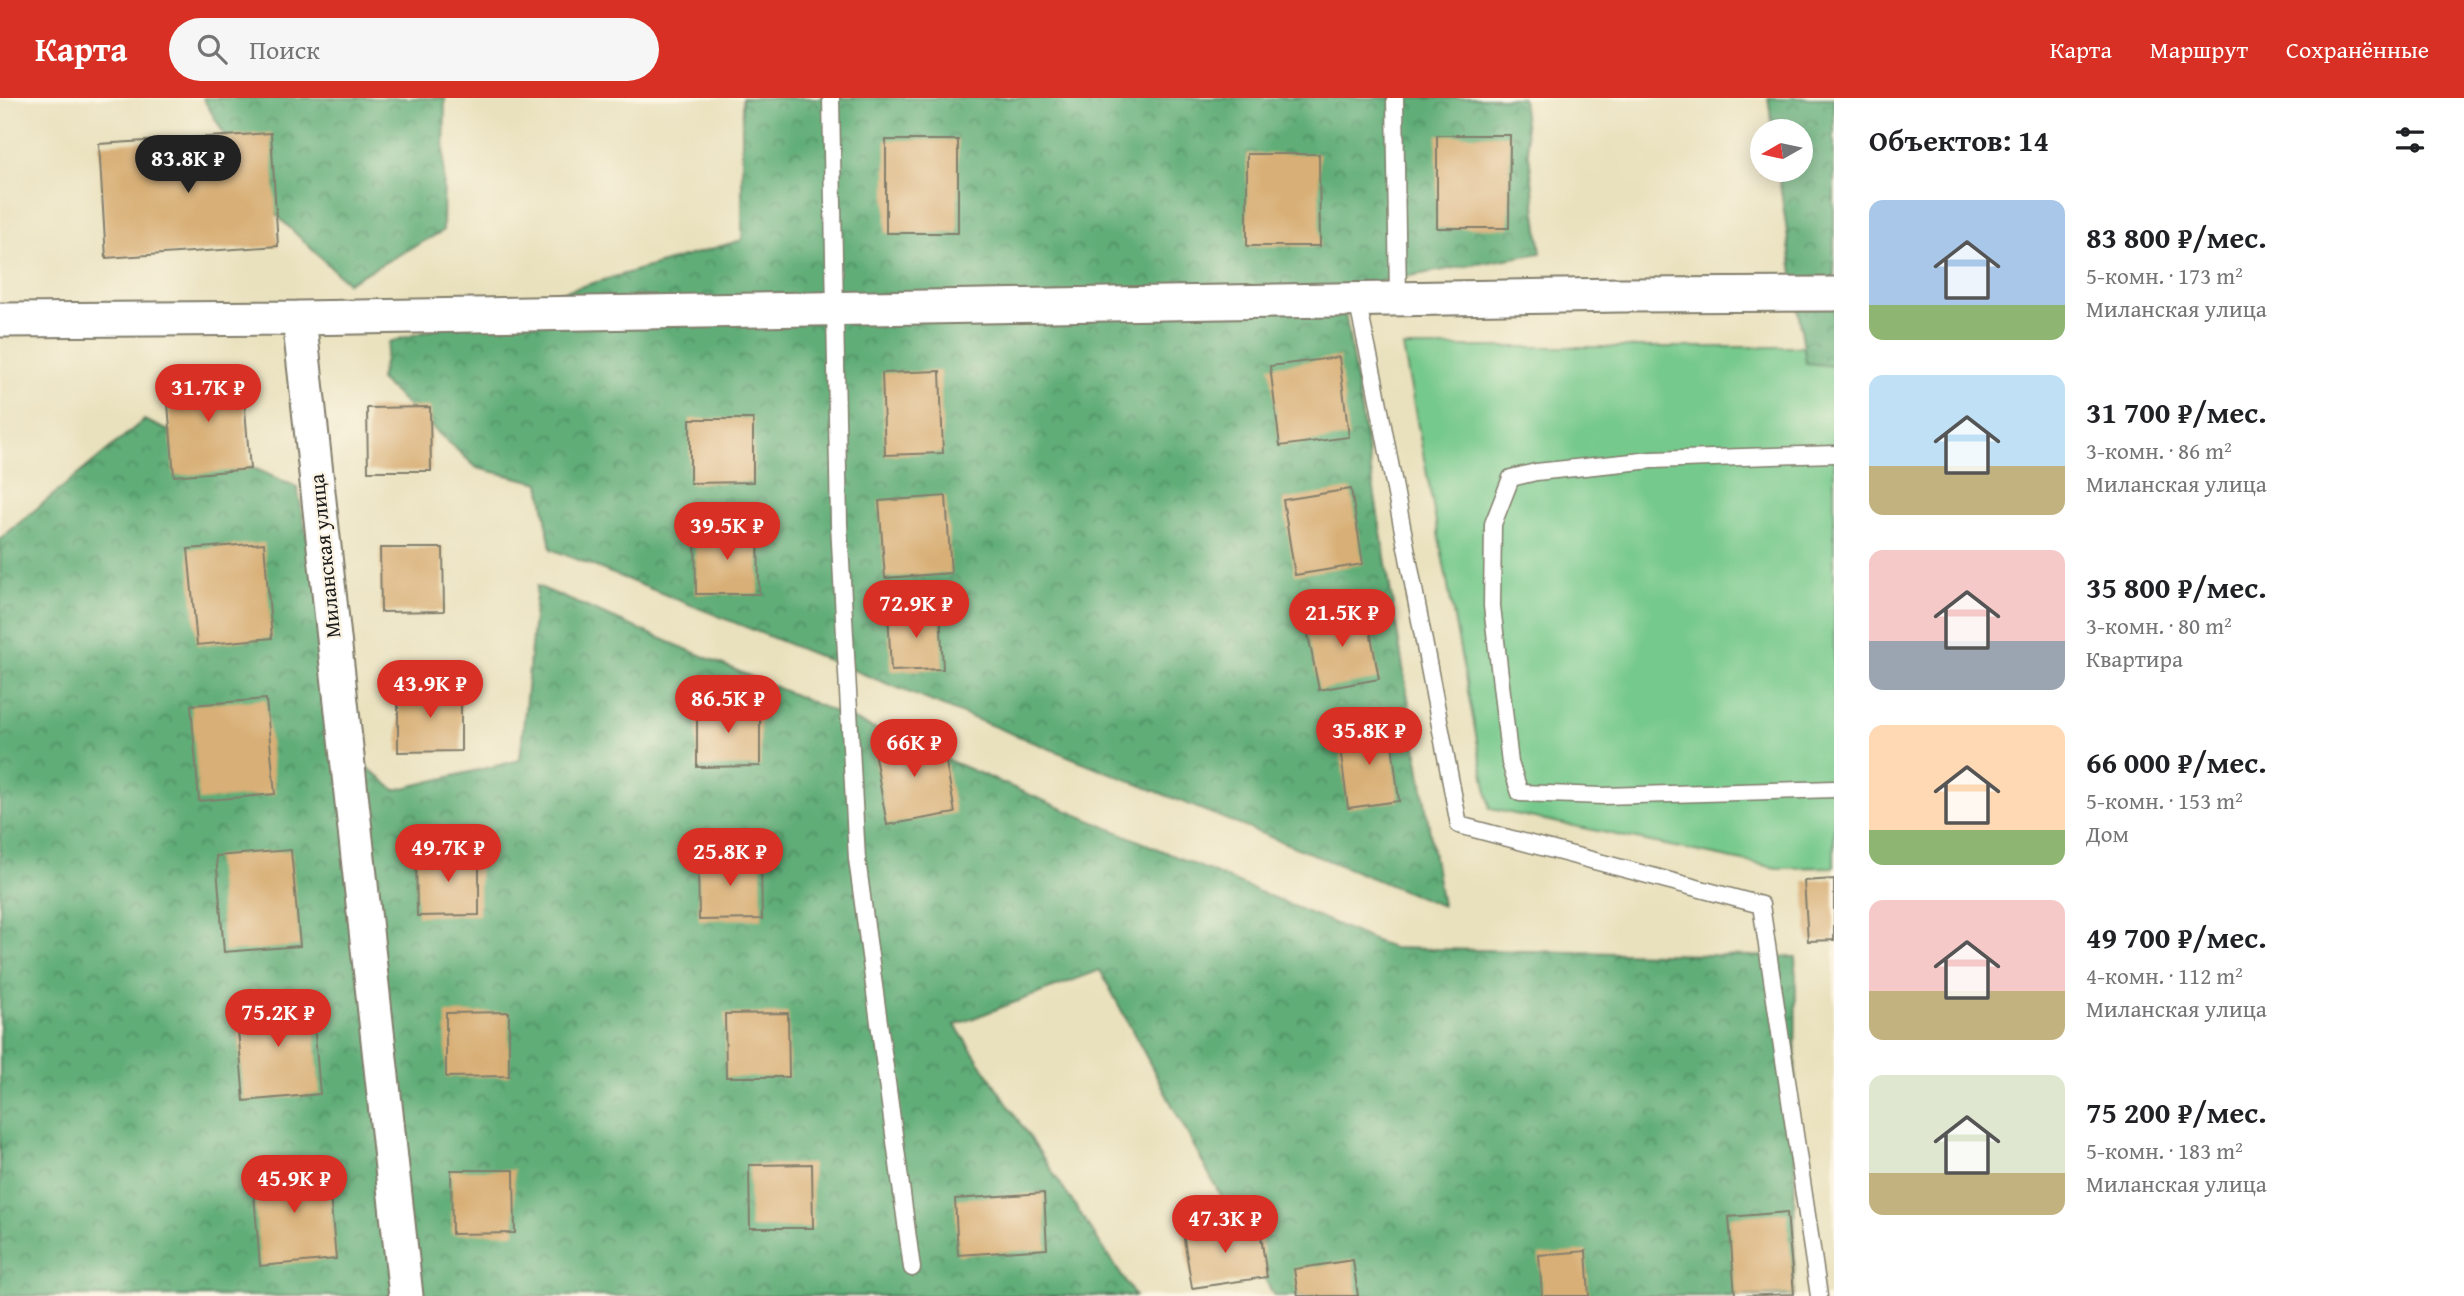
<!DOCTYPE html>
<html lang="ru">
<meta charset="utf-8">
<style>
:root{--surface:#fff;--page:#f6f6f6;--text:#202124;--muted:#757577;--accent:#d93025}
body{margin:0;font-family:"Gentium Book Plus",serif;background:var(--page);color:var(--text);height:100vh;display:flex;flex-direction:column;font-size:26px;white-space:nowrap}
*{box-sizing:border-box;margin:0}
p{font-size:23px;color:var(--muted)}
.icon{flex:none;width:38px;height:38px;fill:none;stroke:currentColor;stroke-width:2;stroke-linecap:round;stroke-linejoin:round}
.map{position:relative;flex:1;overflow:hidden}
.details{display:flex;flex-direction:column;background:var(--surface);width:630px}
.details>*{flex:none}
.needle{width:46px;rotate:261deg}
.tools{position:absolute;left:1750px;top:21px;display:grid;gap:14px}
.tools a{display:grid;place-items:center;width:63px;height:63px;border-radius:50%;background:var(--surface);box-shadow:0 4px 18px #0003;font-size:35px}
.price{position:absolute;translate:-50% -60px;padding:0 16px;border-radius:24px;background:var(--accent);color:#fff;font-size:23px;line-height:46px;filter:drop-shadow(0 2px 4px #0008)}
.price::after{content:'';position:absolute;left:50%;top:42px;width:21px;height:16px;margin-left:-10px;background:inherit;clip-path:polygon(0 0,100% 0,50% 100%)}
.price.on{background:#222;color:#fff}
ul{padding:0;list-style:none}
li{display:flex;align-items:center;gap:21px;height:175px;padding:0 35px}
li span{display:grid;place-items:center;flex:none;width:196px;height:140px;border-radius:14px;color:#555}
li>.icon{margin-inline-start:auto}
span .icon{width:84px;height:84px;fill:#fffc;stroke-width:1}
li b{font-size:30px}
h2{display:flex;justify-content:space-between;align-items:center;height:84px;padding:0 35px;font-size:30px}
header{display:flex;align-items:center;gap:42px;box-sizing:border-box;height:98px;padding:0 35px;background:var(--accent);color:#fff}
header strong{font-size:33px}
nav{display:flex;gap:38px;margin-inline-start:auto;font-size:24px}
.search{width:490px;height:63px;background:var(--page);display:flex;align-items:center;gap:18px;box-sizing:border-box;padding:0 24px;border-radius:38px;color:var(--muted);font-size:26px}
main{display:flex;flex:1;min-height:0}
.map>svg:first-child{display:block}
.green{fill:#76c98c;stroke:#497254;stroke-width:2}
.forest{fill:url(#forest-crowns);stroke:#3e644a;stroke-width:2}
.building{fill:#d8af76}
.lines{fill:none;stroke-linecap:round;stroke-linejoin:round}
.service-casing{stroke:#827e6c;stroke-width:19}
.minor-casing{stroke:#827e6c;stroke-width:37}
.service{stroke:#fff;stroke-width:16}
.minor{stroke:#fff;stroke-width:33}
.labels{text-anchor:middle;stroke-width:5;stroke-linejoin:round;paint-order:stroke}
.street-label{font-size:21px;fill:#1c1c1c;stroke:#fcf5e5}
</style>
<header>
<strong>Карта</strong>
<div class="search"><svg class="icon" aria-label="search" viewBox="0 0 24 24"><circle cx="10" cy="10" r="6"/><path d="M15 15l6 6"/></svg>Поиск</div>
<nav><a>Карта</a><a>Маршрут</a><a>Сохранённые</a></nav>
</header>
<main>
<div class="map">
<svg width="1834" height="1198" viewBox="0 0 1834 1198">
<defs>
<pattern id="forest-crowns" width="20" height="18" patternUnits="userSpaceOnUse" patternTransform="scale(1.75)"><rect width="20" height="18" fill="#60ad78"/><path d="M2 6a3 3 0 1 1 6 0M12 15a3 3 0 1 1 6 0" fill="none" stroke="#4e8c62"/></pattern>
</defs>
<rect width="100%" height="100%" fill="#fcf5e5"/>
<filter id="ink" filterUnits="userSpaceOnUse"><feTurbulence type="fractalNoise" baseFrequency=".0143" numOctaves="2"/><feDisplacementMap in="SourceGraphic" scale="14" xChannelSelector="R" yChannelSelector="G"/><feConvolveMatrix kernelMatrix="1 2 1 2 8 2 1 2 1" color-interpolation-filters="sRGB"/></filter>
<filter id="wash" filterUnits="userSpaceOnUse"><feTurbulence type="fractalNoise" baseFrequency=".00686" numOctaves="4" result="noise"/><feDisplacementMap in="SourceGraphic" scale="28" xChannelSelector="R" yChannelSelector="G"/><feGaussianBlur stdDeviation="1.57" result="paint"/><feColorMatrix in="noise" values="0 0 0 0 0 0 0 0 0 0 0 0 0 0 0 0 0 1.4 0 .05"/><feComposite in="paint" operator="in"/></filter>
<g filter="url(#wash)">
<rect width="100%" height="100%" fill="#e9e1bd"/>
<path class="green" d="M1403 249H1834V769L1777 770 1490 711Z"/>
<path class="forest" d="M203 0H445L443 133 347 185 265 106Z
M742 0H1522L1541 155 1341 190 1442 808 551 451 540 385 477 370 380 282 389 244 742 142Z
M1768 0H1834V268L1806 265 1778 72H1801V33H1773Z
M144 322 297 389 328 541 329 638 395 692 520 662 537 488 1392 850 1796 859 1794 1198H1274L1100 872 955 927 1135 1198H0V441Z"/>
<g id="blocks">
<path class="building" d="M271 35 278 148 106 160 99 46Z
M1437 37H1510L1509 130H1437Z
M886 42H958V135H886Z
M1247 56H1319L1320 148H1247Z
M1339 259 1349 339 1280 348 1270 268Z
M940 273 943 355 885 357 882 275Z
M242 275 250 371 174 378 166 282Z
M430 309 431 373H368L367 310Z
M690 321H753V384L690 385Z
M1351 391 1363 466 1295 477 1283 402Z
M946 398 951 475 885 480 879 403Z
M758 432 759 496H696L695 433Z
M264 445 272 540 197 547 188 451Z
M380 450H443L444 513 381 514Z
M1366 510 1379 581 1319 592 1305 521Z
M940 511 943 571 891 573 888 513Z
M461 589V653L398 654V590Z
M266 601 275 696 199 703 191 607Z
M697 605H760V668L697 669Z
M1390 629 1399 703 1348 710 1338 635Z
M941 636 955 715 887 727 873 647Z
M291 752 300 848 224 854 216 758Z
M416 754H479V817L417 818Z
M698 758H761L762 821 699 822Z
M1834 781V842L1808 843 1804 783Z
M312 900 320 996 244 1003 236 907Z
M509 914V978L446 979V915Z
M788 915 789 979H726L725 916Z
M327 1065 336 1161 260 1168 252 1072Z
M812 1066 813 1130H750L749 1067Z
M451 1072H514L515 1135 452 1136Z
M1044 1095 1047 1151 958 1157 955 1101Z
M1787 1114 1794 1196 1735 1198 1729 1119Z
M1259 1124 1267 1179 1192 1190 1183 1135Z
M1586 1153 1589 1198H1542L1539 1157Z
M1353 1162 1358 1198H1298L1294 1171Z"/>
</g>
</g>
<g filter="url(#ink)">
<use href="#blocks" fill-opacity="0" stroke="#827e6c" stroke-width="2"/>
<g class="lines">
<defs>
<path id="service" d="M831 0 839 426 857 761 912 1170
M1395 0 1398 201
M1357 202 1374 281 1459 727 1761 807 1819 1198
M1834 356 1652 362 1536 374 1511 380 1493 426 1492 508 1510 665 1520 695 1603 698 1834 691"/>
<path id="minor" d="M299 220 406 1198
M0 222 299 220 1621 197 1834 196"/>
</defs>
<use href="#service" class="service-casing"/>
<use href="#minor" class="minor-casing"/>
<use href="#service" class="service"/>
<use href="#minor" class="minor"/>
</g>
</g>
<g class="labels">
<g class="street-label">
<text transform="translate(325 458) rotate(-96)" y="7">Миланская улица</text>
</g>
</g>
</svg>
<div class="tools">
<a><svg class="needle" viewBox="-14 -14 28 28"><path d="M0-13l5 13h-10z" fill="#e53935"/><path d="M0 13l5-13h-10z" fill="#757577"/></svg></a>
</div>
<b class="price on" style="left:188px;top:97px">83.8K ₽</b>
<b class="price" style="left:208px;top:326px">31.7K ₽</b>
<b class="price" style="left:727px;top:464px">39.5K ₽</b>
<b class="price" style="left:916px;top:542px">72.9K ₽</b>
<b class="price" style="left:1342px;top:551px">21.5K ₽</b>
<b class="price" style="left:430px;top:622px">43.9K ₽</b>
<b class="price" style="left:728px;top:637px">86.5K ₽</b>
<b class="price" style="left:1369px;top:669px">35.8K ₽</b>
<b class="price" style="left:914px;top:681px">66K ₽</b>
<b class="price" style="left:448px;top:786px">49.7K ₽</b>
<b class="price" style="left:730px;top:790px">25.8K ₽</b>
<b class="price" style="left:278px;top:951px">75.2K ₽</b>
<b class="price" style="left:294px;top:1117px">45.9K ₽</b>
<b class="price" style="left:1225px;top:1157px">47.3K ₽</b>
</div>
<section class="details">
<h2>Объектов: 14<svg class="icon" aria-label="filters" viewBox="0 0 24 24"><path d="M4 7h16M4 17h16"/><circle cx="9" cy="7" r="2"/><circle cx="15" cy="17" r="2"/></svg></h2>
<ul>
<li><span style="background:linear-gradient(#a9c7e8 75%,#8fb573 0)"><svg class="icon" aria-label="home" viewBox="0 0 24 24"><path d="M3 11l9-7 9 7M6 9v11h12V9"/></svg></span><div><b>83 800 ₽/мес.</b><p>5-комн. · 173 m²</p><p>Миланская улица</p></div></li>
<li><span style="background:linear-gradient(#bfe0f5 65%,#c2b280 0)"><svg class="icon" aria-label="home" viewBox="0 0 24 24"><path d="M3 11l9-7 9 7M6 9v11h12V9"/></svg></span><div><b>31 700 ₽/мес.</b><p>3-комн. · 86 m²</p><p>Миланская улица</p></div></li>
<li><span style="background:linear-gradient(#f6c9c9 65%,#9aa5b1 0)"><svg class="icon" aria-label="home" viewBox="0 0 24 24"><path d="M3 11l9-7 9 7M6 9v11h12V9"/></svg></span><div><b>35 800 ₽/мес.</b><p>3-комн. · 80 m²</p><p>Квартира</p></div></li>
<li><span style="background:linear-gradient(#ffd9b3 75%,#8fb573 0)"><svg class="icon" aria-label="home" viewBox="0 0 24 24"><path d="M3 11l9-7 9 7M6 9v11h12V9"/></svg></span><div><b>66 000 ₽/мес.</b><p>5-комн. · 153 m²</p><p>Дом</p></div></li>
<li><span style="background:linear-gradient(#f6c9c9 65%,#c2b280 0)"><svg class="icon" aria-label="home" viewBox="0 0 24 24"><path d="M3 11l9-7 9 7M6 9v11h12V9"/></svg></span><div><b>49 700 ₽/мес.</b><p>4-комн. · 112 m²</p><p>Миланская улица</p></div></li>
<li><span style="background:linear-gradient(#dfe7d0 70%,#c2b280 0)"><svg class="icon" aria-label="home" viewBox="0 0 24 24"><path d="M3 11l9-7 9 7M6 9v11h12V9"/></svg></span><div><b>75 200 ₽/мес.</b><p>5-комн. · 183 m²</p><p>Миланская улица</p></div></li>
</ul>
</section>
</main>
